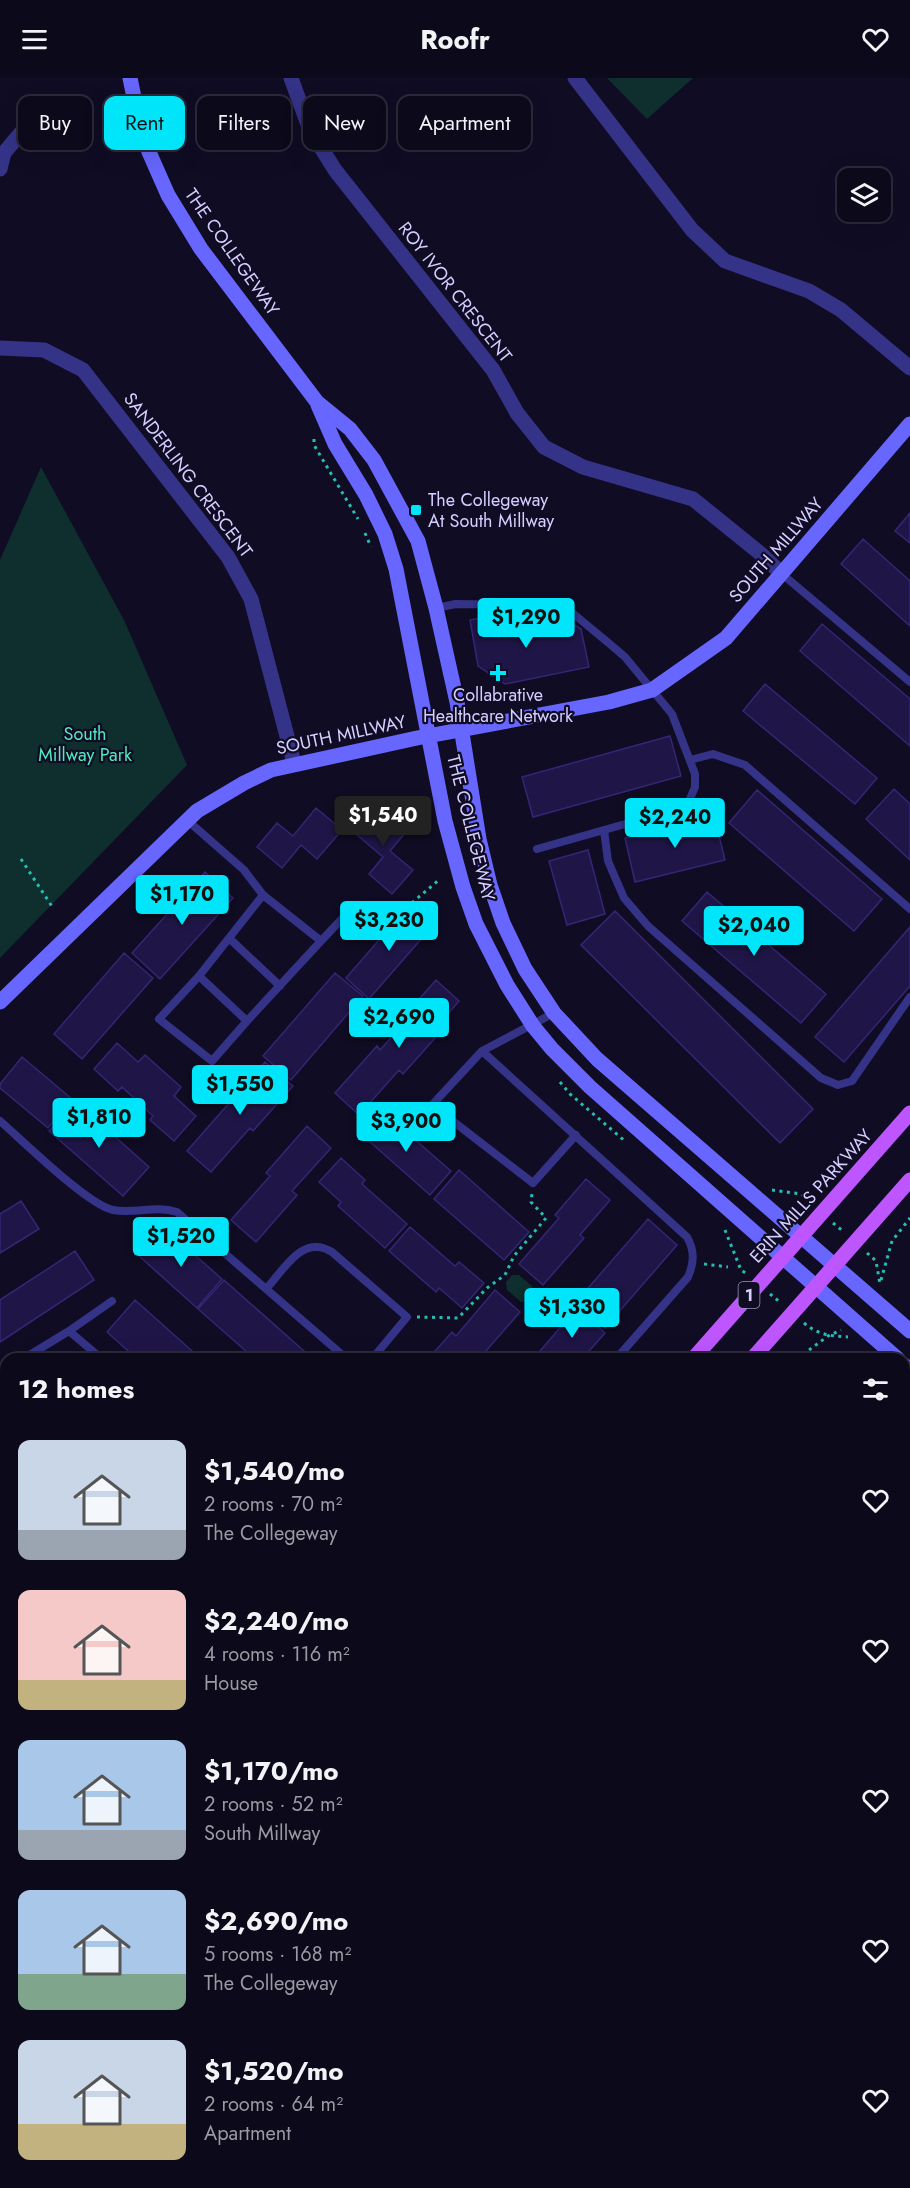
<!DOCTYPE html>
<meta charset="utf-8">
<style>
:root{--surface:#0c091b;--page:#151224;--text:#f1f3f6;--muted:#9a9aa3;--line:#2c2a3a;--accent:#00e5fa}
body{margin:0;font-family:Jost,sans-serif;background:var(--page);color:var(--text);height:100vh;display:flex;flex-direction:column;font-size:22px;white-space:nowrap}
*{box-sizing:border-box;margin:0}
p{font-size:20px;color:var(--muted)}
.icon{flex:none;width:33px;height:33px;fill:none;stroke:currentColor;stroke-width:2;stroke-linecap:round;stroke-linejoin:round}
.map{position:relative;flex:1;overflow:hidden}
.drawer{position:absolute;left:0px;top:1275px;width:910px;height:836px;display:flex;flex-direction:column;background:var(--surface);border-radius:18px 18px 0 0;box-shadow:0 6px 24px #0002,0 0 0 2px var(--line)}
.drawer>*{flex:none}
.banner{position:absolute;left:18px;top:18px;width:600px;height:54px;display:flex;gap:12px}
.tools{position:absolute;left:837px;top:90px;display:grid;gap:12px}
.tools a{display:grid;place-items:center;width:54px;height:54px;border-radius:12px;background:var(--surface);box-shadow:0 6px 24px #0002,0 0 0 2px var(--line);font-size:30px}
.price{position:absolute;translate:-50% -51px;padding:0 14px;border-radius:6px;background:var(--accent);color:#111;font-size:20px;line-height:39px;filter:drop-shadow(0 2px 3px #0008)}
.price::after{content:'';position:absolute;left:50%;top:36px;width:18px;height:14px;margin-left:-9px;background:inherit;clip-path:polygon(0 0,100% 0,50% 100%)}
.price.on{background:#222;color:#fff}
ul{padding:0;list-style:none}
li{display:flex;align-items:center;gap:18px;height:150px;padding:0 18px}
li span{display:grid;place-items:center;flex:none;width:168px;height:120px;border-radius:12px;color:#555}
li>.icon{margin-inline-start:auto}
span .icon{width:72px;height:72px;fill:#fffc;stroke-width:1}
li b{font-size:26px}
h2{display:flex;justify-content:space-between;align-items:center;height:72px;padding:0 18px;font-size:26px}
.tag{padding:0 21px;border-radius:12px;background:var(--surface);box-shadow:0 6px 24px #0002,0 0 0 2px var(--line);font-size:21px;line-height:54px}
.tag.on{background:var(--accent);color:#111}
header{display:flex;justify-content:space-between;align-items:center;height:78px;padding:0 18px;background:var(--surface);font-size:27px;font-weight:700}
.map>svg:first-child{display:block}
.green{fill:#0e2f2d}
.building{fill:#1f1647;stroke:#342675;stroke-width:1.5}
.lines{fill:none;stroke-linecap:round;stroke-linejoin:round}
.path{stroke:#23bfb3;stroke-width:3;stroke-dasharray:3 4.5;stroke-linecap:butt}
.lane{stroke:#343388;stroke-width:8}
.street{stroke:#343388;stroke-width:15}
.secondary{stroke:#6766ff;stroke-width:15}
.primary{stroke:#bd56ff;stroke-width:15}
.poi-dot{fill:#00e5fa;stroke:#100c24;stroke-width:2}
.labels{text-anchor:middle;stroke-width:4.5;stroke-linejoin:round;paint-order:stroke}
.shield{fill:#100c24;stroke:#9994bd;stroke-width:1.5}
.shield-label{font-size:16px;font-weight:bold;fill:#d4cfff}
.street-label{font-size:18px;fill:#d4cfff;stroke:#100c24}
.poi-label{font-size:18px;fill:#d4cfff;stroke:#100c24;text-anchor:start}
.park-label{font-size:18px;fill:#50eac1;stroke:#100c24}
</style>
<header><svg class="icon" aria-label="menu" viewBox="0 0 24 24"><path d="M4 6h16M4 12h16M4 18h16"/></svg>Roofr<svg class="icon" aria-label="heart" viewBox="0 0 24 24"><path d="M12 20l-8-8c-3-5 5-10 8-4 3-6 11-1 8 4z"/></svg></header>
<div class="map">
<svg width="910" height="2110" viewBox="0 0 910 2110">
<rect width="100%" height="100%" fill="#100c24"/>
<path class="green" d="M607 0H693L647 41Z
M41 389 124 542 187 687 0 880V482Z
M512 1197H519L532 1208 533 1216 528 1223 521 1224 507 1212 506 1204Z
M0 1877 6 1882V1989L0 1993Z
M73 2104H218V2105L215 2110H68Z"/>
<path class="building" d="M910 435V465L895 453Z
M863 461 910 503V548L841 486Z
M514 533 518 555 573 546 581 551 589 589 505 606 478 588 470 542Z
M822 546 910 621V668L800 573Z
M765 606 877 700 855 726 743 633Z
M670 658 681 698 533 739 522 699Z
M894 711 910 726V782L866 741Z
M757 712 882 821 854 853 729 745Z
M371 726 405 755 390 773 413 792 392 816 369 796 383 779 350 751Z
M316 730 342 752 317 781 301 767 282 790 257 769 277 745 293 758Z
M714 737 725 782 635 804 625 760Z
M588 772 605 836 567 847 549 783Z
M205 794 233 820 160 901 132 875Z
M707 814 826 916 801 945 682 843Z
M415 828 425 837 419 844 429 852 369 921 346 900 406 831 409 834Z
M615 833 813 1031 780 1065 581 867Z
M910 849V908L844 984 815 959Z
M124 875 153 900 82 981 54 956Z
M335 895 363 918 291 1002 263 978Z
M436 902 459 923 439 946 444 950 403 996 399 992 359 1037 335 1015 377 968 380 972 418 930 414 927Z
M117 965 138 984 145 977 181 1009 174 1018 196 1038 174 1063 150 1042 153 1038 122 1009 118 1013 94 991Z
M22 979 72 1021 48 1050 0 1010V1006Z
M265 984 293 1008 253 1053 250 1050 211 1094 187 1073Z
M75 1023 149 1089 123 1118 49 1053Z
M381 1032 451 1093 430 1117 361 1056Z
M307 1048 331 1070 292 1113 297 1117 256 1164 231 1142 270 1098 266 1095Z
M341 1080 365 1102 362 1106 407 1146 385 1170 338 1128 341 1124 319 1104Z
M459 1092 529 1154 504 1182 434 1121Z
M586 1101 610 1122 580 1157 584 1160 543 1207 519 1186 559 1140 555 1137Z
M21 1123 39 1151 0 1175V1136Z
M648 1141 677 1167 605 1250 576 1224Z
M410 1149 455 1188 459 1184 484 1205 462 1230 439 1210 436 1214 389 1173Z
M164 1150 222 1201 197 1230 139 1178Z
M75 1173 94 1202 0 1264V1222Z
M224 1202 304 1273 297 1281H255L198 1231Z
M495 1212 520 1234 479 1281 474 1278 471 1281H428L452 1254 456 1258Z
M135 1222 201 1281H137L107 1254Z
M577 1230 605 1255 582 1281H535L534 1280Z
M6 1321V1364L0 1355V1325Z
M0 1499 6 1510V1568L0 1571Z
M6 1612V1662L0 1666V1616Z
M905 1675 910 1679V2082L904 2088Z
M550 2104H890L885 2110H556Z"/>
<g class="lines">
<path class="path" d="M314 361V367L358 441
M365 455 371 469
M21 781 53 830
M365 831 384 838 391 831 408 828 439 802
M560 1004 570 1016 626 1064
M772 1112 801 1116 810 1124
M833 1145 844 1154
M725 1152 741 1192 747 1196
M867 1175 876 1183 880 1206
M704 1186 728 1189
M881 1202 892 1163 910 1140
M770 1216 781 1225
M417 1239 458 1240 487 1210 505 1197 514 1178 546 1140 531 1124 532 1115
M804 1245C818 1257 831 1258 848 1259
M797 1281 828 1258 841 1252
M904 1307 910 1311
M0 1377 6 1382
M904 1667 910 1661
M0 1871 6 1877
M0 1998 6 1994
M296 2104 303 2110
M99 2110 104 2104"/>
<path class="lane" d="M782 496 910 604
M436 530 456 526 540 527 570 533 611 567 625 579 672 636 695 696V709L689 723 678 731 537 771
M690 682 713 676 745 687 910 831
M187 742 244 792 263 817 321 863 247 943 212 983 159 941 199 898 263 817
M604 752 608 783 624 820 648 848 821 1000 838 1007 852 1003 910 919
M229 860 280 908
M321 863 355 827
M199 898 247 943
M554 935 482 973 687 1159C695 1173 694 1185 688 1199L616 1281
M482 973 432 1027 533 1105 576 1057
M0 1043C23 1063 88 1127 113 1132 135 1136 155 1127 177 1134L347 1281
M267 1210C285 1190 303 1156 332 1174L407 1239 372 1281
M69 1253 112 1223
M23 1281 69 1253 102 1281
M0 1295 6 1291
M0 1588 6 1585
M904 1644 910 1637
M904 2102 910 2095
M524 2104 531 2110
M475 2110 482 2104
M502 2110 507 2104"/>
<path class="street" d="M291 0 310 52 335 92 493 292 517 335 544 369 583 389 693 421 761 476 782 496
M575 0 692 152 725 183 809 213 841 232 910 290
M0 91 4 75 42 30
M0 270 44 272 83 292 228 479 251 521 294 685"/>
<path class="secondary" d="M130 0 137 34 149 74 168 117 201 171 317 324 350 351 374 382 418 463 436 530 457 624 479 761 490 807 503 845 525 891 554 935 597 981 910 1253
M318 327 335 366 366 417 385 456 396 491 445 743 463 809 476 846 507 907 533 948 552 971 590 1009 898 1281
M0 924 197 733 244 705 271 692 417 660 609 624 652 612 726 560 910 346
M904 1287 910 1291
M0 1760 6 1766
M0 1813 6 1818
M336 2104 343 2110
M385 2104 392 2110"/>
<path class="primary" d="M693 1281 910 1035
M752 1281 910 1102
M0 2063 6 2056
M20 2110 24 2104"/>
</g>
<g class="poi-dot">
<rect x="410" y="426" width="12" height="12" rx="3"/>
<path d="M495 586h6v6h6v6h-6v6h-6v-6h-6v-6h6z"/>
</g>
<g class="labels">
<rect class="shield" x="738.5" y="1204" width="21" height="26" rx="4.5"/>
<g class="shield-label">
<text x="749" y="1223">1</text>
</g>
<g class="street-label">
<text transform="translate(232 174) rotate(55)" y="6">THE COLLEGEWAY</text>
<text transform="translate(455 214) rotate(52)" y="6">ROY IVOR CRESCENT</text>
<text transform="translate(188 397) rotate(53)" y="6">SANDERLING CRESCENT</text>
<text transform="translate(776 472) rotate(-49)" y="6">SOUTH MILLWAY</text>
<text transform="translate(341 657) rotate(-12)" y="6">SOUTH MILLWAY</text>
<text transform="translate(471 750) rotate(76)" y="6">THE COLLEGEWAY</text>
<text transform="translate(811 1118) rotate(-48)" y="6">ERIN MILLS PARKWAY</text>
</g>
<g class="poi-label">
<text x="428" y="428">The Collegeway<tspan x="428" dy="21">At South Millway</tspan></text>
<text x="498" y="623" text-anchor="middle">Collabrative<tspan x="498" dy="21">Healthcare Network</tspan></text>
</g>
<g class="park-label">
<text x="85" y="662">South<tspan x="85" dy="21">Millway Park</tspan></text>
</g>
</g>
</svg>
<div class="tools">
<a><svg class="icon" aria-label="layers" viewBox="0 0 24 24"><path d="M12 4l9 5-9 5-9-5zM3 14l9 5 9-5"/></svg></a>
</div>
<b class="price" style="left:526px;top:571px">$1,290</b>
<b class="price on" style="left:383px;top:769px">$1,540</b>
<b class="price" style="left:675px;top:771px">$2,240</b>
<b class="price" style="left:182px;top:848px">$1,170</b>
<b class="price" style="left:389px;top:874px">$3,230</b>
<b class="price" style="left:754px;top:879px">$2,040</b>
<b class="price" style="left:399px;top:971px">$2,690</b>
<b class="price" style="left:240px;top:1038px">$1,550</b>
<b class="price" style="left:99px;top:1071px">$1,810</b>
<b class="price" style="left:406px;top:1075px">$3,900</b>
<b class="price" style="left:181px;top:1190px">$1,520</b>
<b class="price" style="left:572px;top:1261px">$1,330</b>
<div class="banner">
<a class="tag">Buy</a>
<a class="tag on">Rent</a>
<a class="tag">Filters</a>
<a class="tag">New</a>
<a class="tag">Apartment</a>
</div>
<section class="drawer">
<h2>12 homes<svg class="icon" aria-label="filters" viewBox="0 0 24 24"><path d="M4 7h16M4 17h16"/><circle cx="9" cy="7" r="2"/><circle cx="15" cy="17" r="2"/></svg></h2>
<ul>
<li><span style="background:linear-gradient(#c9d6e8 75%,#9aa5b1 0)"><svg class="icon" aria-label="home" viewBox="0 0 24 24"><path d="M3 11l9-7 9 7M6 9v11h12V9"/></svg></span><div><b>$1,540/mo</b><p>2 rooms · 70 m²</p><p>The Collegeway</p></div><svg class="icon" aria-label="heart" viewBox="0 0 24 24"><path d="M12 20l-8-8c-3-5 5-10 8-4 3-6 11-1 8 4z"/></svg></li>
<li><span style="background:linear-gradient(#f6c9c9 75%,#c2b280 0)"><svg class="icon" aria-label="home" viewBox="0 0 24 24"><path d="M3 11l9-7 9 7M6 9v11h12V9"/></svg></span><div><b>$2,240/mo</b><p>4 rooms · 116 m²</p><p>House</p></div><svg class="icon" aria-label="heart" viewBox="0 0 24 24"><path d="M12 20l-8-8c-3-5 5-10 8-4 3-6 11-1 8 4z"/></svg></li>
<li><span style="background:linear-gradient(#a9c7e8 75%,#9aa5b1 0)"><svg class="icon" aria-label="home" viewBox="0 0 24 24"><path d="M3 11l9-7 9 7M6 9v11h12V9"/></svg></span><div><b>$1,170/mo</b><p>2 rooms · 52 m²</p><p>South Millway</p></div><svg class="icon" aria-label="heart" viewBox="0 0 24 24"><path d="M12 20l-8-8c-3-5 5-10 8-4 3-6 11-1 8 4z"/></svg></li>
<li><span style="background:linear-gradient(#a9c7e8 70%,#7fa58c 0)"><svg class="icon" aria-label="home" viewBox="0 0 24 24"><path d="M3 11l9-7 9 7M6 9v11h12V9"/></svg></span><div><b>$2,690/mo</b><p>5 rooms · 168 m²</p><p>The Collegeway</p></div><svg class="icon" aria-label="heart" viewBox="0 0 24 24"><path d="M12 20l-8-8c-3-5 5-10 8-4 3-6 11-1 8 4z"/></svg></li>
<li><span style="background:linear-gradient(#c9d6e8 70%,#c2b280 0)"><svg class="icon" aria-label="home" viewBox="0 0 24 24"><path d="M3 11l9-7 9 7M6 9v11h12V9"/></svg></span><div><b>$1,520/mo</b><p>2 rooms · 64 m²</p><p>Apartment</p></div><svg class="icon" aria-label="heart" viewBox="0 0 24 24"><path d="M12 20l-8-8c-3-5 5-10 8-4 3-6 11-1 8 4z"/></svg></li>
</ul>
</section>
</div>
